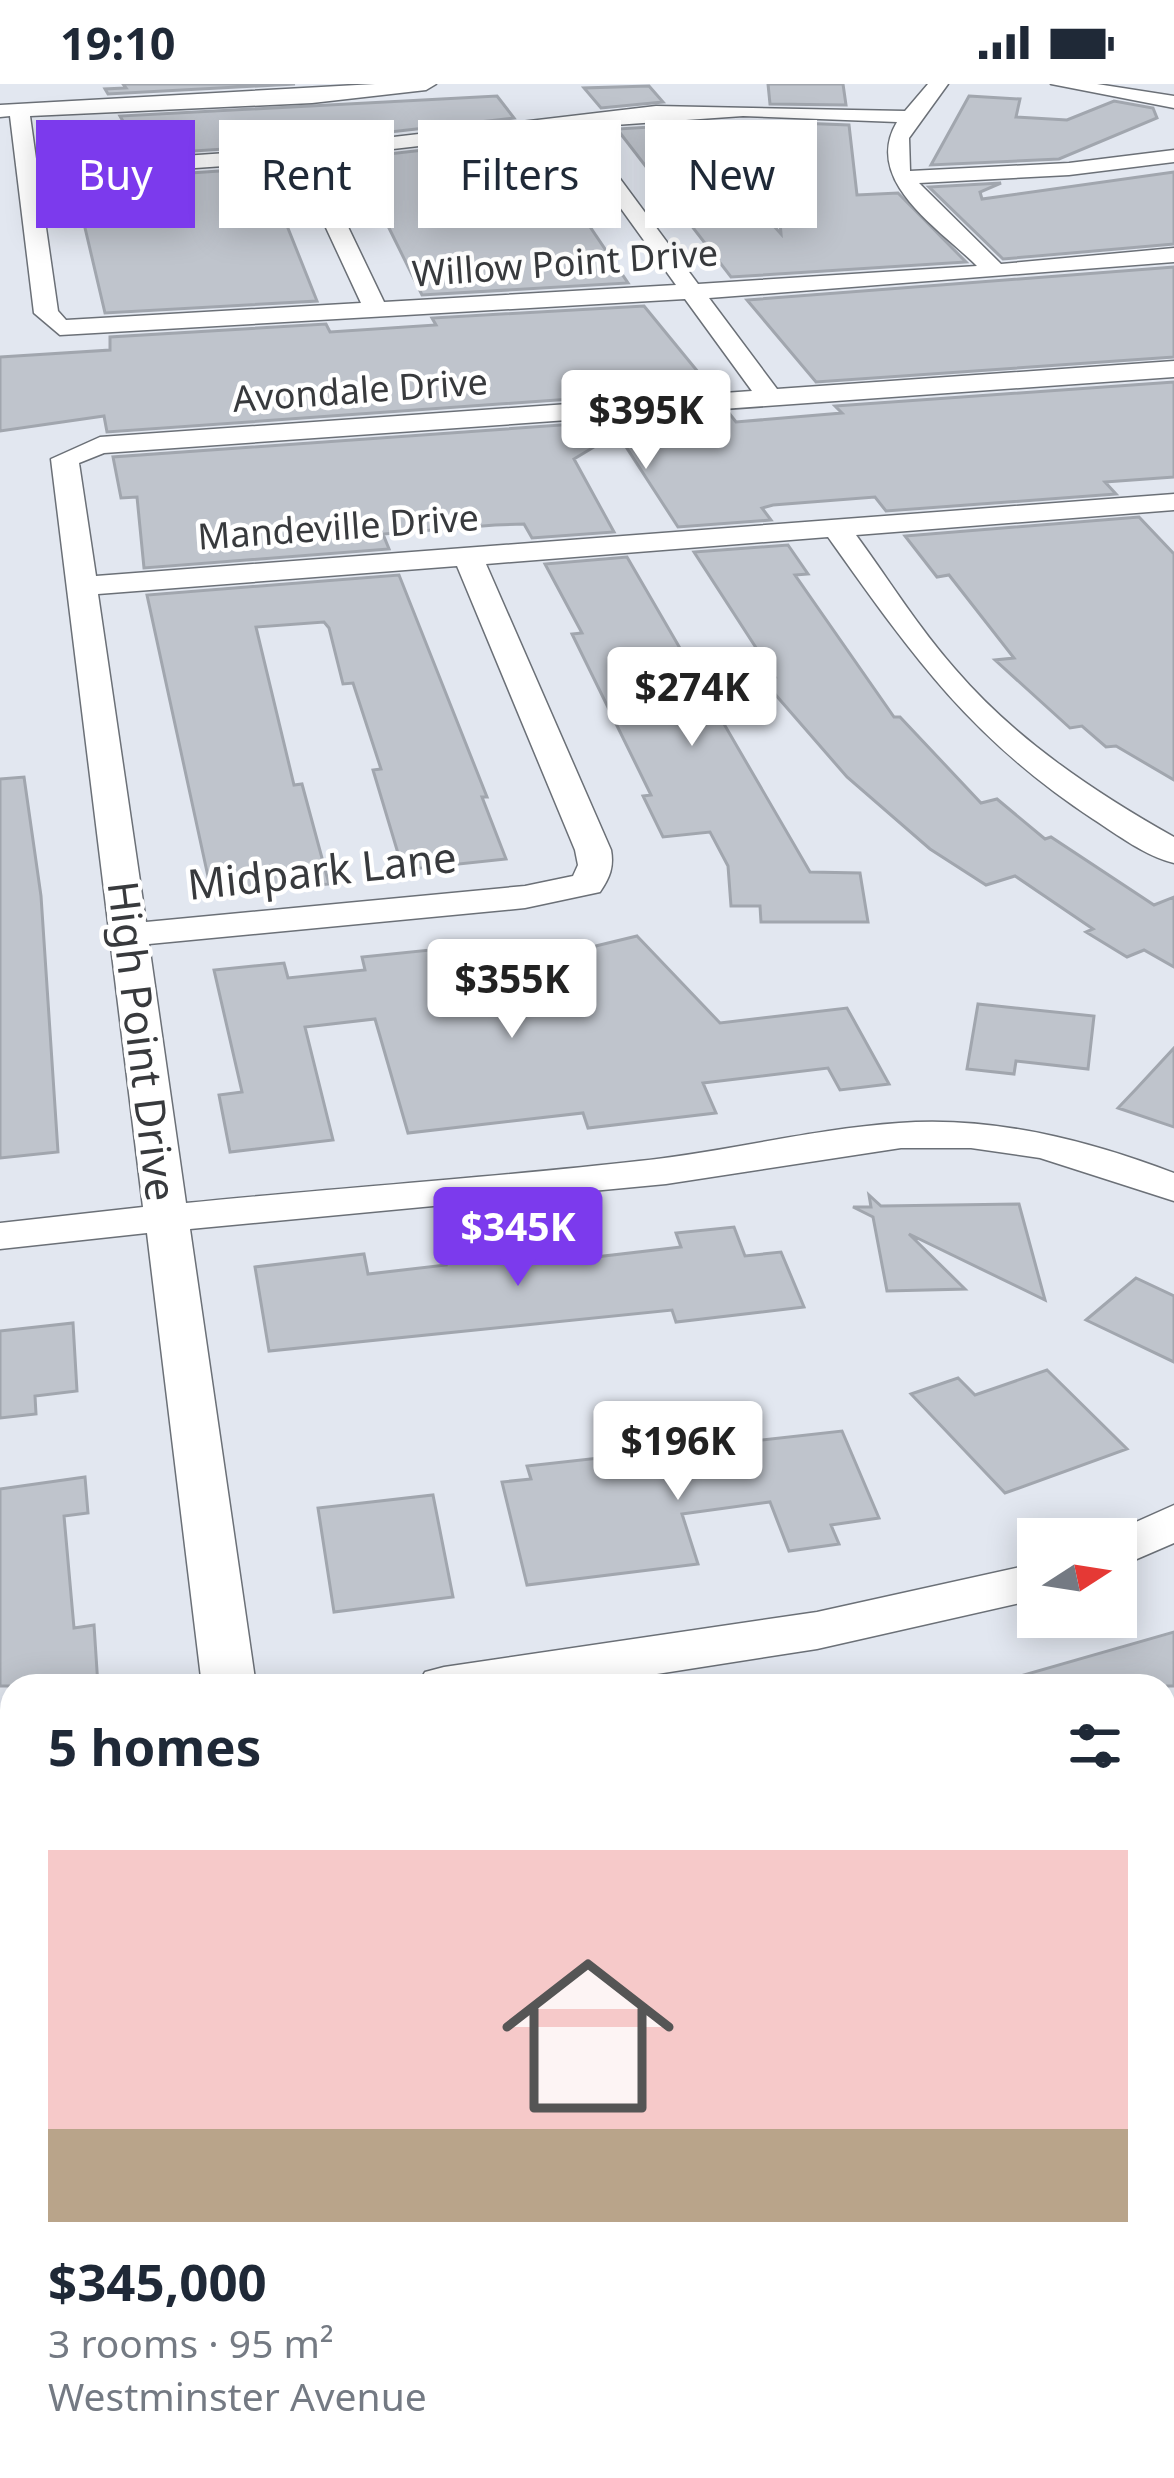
<!DOCTYPE html>
<meta charset="utf-8">
<style>
:root{--surface:#fff;--page:#f6f6f7;--text:#1f2937;--muted:#747a83;--accent:#7c3aed}
body{margin:0;font-family:"Noto Sans",sans-serif;background:var(--page);color:var(--text);height:100vh;display:flex;flex-direction:column;font-size:45px;white-space:nowrap}
*{box-sizing:border-box;margin:0}
p{font-size:39px;color:var(--muted)}
.icon{flex:none;width:66px;height:66px;fill:none;stroke:currentColor;stroke-width:2;stroke-linecap:round;stroke-linejoin:round}
.map{position:relative;flex:1;overflow:hidden}
.panel{position:absolute;left:0px;top:1590px;width:1176px;height:804px;display:flex;flex-direction:column;background:var(--surface);border-radius:36px 36px 0 0;box-shadow:0 6px 30px #0003}
.panel>*{flex:none}
.top-card{position:absolute;left:36px;top:36px;width:1104px;height:108px;display:flex;gap:24px}
.needle{width:78px;rotate:78deg}
.controls{position:absolute;left:1017px;top:1434px;display:grid;gap:24px}
.controls a{display:grid;place-items:center;width:120px;height:120px;border-radius:0px;background:var(--surface);box-shadow:0 6px 30px #0003;font-size:60px}
.price{position:absolute;translate:-50% -102px;padding:0 27px;border-radius:12px;background:#fff;color:#222;font-size:39px;line-height:78px;filter:drop-shadow(0 3px 6px #0008)}
.price::after{content:'';position:absolute;left:50%;top:72px;width:36px;height:27px;margin-left:-18px;background:inherit;clip-path:polygon(0 0,100% 0,50% 100%)}
.price.on{background:var(--accent);color:#fff}
ul{padding:0;list-style:none}
li{display:grid;align-content:center;gap:24px;height:636px;padding:0 48px}
li span{display:grid;place-items:center;height:372px;border-radius:0px;color:#555}
li>.icon{margin-inline-start:auto}
span .icon{width:216px;height:216px;fill:#fffc;stroke-width:1}
li b{font-size:51px}
h2{display:flex;justify-content:space-between;align-items:center;height:144px;padding:0 48px;font-size:51px}
.pill{padding:0 42px;border-radius:0px;background:var(--surface);box-shadow:0 6px 30px #0003;font-size:42px;line-height:108px}
.pill.on{background:var(--accent);color:#fff}
.status{display:flex;justify-content:space-between;align-items:center;height:84px;padding:0 60px;background:var(--surface);direction:ltr}
.status svg{height:33px;fill:currentColor}
.map>svg:first-child{display:block}
.building{fill:#bfc4cc;stroke:#a1a6ae;stroke-width:3}
.lines{fill:none;stroke-linecap:round;stroke-linejoin:round}
.street-casing{stroke:#6b7077;stroke-width:3}
.street{fill:#fff;fill-rule:evenodd}
.labels{text-anchor:middle;stroke-width:9;stroke-linejoin:round;paint-order:stroke}
.far-street-label{font-size:36px;fill:#383a3d;stroke:#fff}
.street-label{font-size:42px;fill:#383a3d;stroke:#fff}
</style>
<div class="status"><b>19:10</b><svg viewBox="0 0 49 12"><path d="M0 12V9h3v3zM5 12V6h3v6zM10 12V3h3v9zM15 12V0h3v12zM26 1h20v11H26zM47 4h2v5h-2z"/></svg></div>
<div class="map">
<svg width="1174" height="2394" viewBox="0 0 1174 2394">
<rect width="100%" height="100%" fill="#e2e7f0"/>
<path class="building" d="M123 0H295L108 10 105 5 126 4Z
M768 0H843L846 21 770 20Z
M649 2 663 18 601 24 584 4Z
M497 12 514 34 256 63 69 75 64 55 131 51 120 32Z
M969 12 1020 15 1016 33 1067 36 1114 17 1153 24 1157 34 1059 75 931 81Z
M772 38 849 41 857 111 898 109 966 178 731 193 617 45 684 41 781 150Z
M530 54 628 199 422 211 387 140 392 139 353 74Z
M264 84 317 217 105 229 74 97Z
M1174 88V160L1003 175 929 103 1001 99 980 108 982 115Z
M1174 183V273L816 298 747 216Z
M644 222 712 305 107 348 104 332 0 347V273L110 266V253L326 240 330 248 436 241 432 234Z
M1174 298V393L1105 398 1116 410 886 427 875 413 773 421 762 424 771 436 678 443 617 349 574 375 614 448 532 454 524 440 495 441 383 450 389 465 144 484 137 413 121 414 113 373 729 329 736 338 842 329 835 322Z
M1139 433 1174 470V696L1116 662 1106 663 1082 642 1070 644 995 576 1014 574 949 491 937 493 905 452Z
M788 461 808 490 795 491 894 633H900L981 719 997 715 1045 755 1051 753 1154 821 1174 813V883L1144 866 1127 873 1086 848 1093 845 1015 792 986 801 930 765 847 693 761 594 775 593 694 468Z
M627 473 810 788 860 789 868 838H761L760 822H731L728 782 710 748 663 753 643 712 651 711 572 550 582 549 545 480Z
M399 491 487 713H482L506 775 403 786 373 686 381 685 353 599 343 600 329 544 324 538 256 543 294 701 302 700 329 800 212 811 147 511Z
M24 693 41 812 58 1068 0 1074V695Z
M637 852 720 939 847 924 889 1000 840 1006 828 984 703 999 716 1029 588 1044 583 1029 408 1049 375 935 305 943 333 1056 230 1068 219 1011 242 1008 214 886 284 879 288 894 365 886 362 873 488 860 497 886Z
M978 920 1094 932 1088 985 1016 977 1014 990 967 985Z
M1174 964V1043L1118 1024 1137 1004Z
M869 1111 881 1122 1019 1120 1045 1216 909 1150 965 1205 887 1207 873 1133 853 1123H871Z
M734 1143 745 1172 781 1168 804 1223 676 1238 672 1226 269 1267 255 1183 364 1170 368 1190 446 1181 441 1165 587 1149 595 1173 681 1163 676 1149Z
M1136 1194 1174 1212V1278L1086 1236Z
M73 1239 77 1307 35 1312 36 1330 0 1334V1247Z
M1047 1286 1127 1365 1005 1409 911 1310 958 1294 975 1311Z
M842 1347 879 1434 831 1441 839 1460 789 1467 770 1418 682 1430 698 1480 527 1501 502 1398 531 1395 527 1382Z
M85 1393 88 1429 64 1432 74 1544 94 1541 98 1602H0V1405Z
M433 1411 453 1513 334 1528 318 1424Z
M1174 1548V1602H1021L1020 1592Z"/>
<g class="lines">
<defs>
<path id="street" d="M375 0H436L426 6 312 19 30 32 37 82 300 64 656 22 905 27 928 0H948L909 54 910 87 1069 79 1174 66V78L1069 91 919 99 1001 180 1174 164V178L709 214 777 305 1174 277V293L104 369 79 379 96 492 1174 410V426L856 451C889 496 918 543 955 585 1015 655 1094 708 1174 753V779C1145 772 1118 751 1093 735 969 653 912 571 828 453L486 480 611 766C614 783 610 793 600 808L525 824 149 860 186 1119C337 1104 488 1094 639 1077 726 1068 811 1045 899 1039 993 1032 1087 1056 1174 1089V1117L1040 1074 971 1064H901L666 1100 190 1145 256 1602H202L147 1149 0 1165V1139L143 1123 51 375 100 353 752 307 685 215 60 251 34 229 10 32 0 33V21ZM743 32 897 38C862 97 939 144 977 182L698 200 595 61 572 44ZM550 47 581 69 676 201 384 218 315 74ZM295 77 361 219 66 236 58 227 39 95ZM457 482 575 766 578 781 573 792 525 802 146 838 98 510Z
M1051 0H1097L1174 12V24Z
M1174 1421V1459L1116 1484V1455H1098Z
M1038 1479V1515L817 1565 593 1600 417 1602 425 1588 444 1583 817 1528Z
M1174 2080V2136L1164 2138V2082Z
M12 2309V2373L0 2376V2310Z
M301 2382H371L373 2394H303Z"/>
</defs>
<use href="#street" class="street-casing"/>
<use href="#street" class="street"/>
</g>
<g class="labels">
<g class="far-street-label">
<text transform="translate(565 179) rotate(-4)" y="13">Willow Point Drive</text>
<text transform="translate(360 306) rotate(-4)" y="13">Avondale Drive</text>
<text transform="translate(338 443) rotate(-4)" y="13">Mandeville Drive</text>
</g>
<g class="street-label">
<text transform="translate(322 787) rotate(-6)" y="15">Midpark Lane</text>
<text transform="translate(142 957) rotate(83)" y="15">High Point Drive</text>
</g>
</g>
</svg>
<div class="controls">
<a><svg class="needle" viewBox="-14 -14 28 28"><path d="M0-13l5 13h-10z" fill="#e53935"/><path d="M0 13l5-13h-10z" fill="#747a83"/></svg></a>
</div>
<b class="price" style="left:646px;top:388px">$395K</b>
<b class="price" style="left:692px;top:665px">$274K</b>
<b class="price" style="left:512px;top:957px">$355K</b>
<b class="price on" style="left:518px;top:1205px">$345K</b>
<b class="price" style="left:678px;top:1419px">$196K</b>
<div class="top-card">
<a class="pill on">Buy</a>
<a class="pill">Rent</a>
<a class="pill">Filters</a>
<a class="pill">New</a>
</div>
<section class="panel">
<h2>5 homes<svg class="icon" aria-label="filters" viewBox="0 0 24 24"><path d="M4 7h16M4 17h16"/><circle cx="9" cy="7" r="2"/><circle cx="15" cy="17" r="2"/></svg></h2>
<ul>
<li><span style="background:linear-gradient(#f6c9c9 75%,#b9a48a 0)"><svg class="icon" aria-label="home" viewBox="0 0 24 24"><path d="M3 11l9-7 9 7M6 9v11h12V9"/></svg></span><div><b>$345,000</b><p>3 rooms · 95 m²</p><p>Westminster Avenue</p></div></li>
</ul>
</section>
</div>
